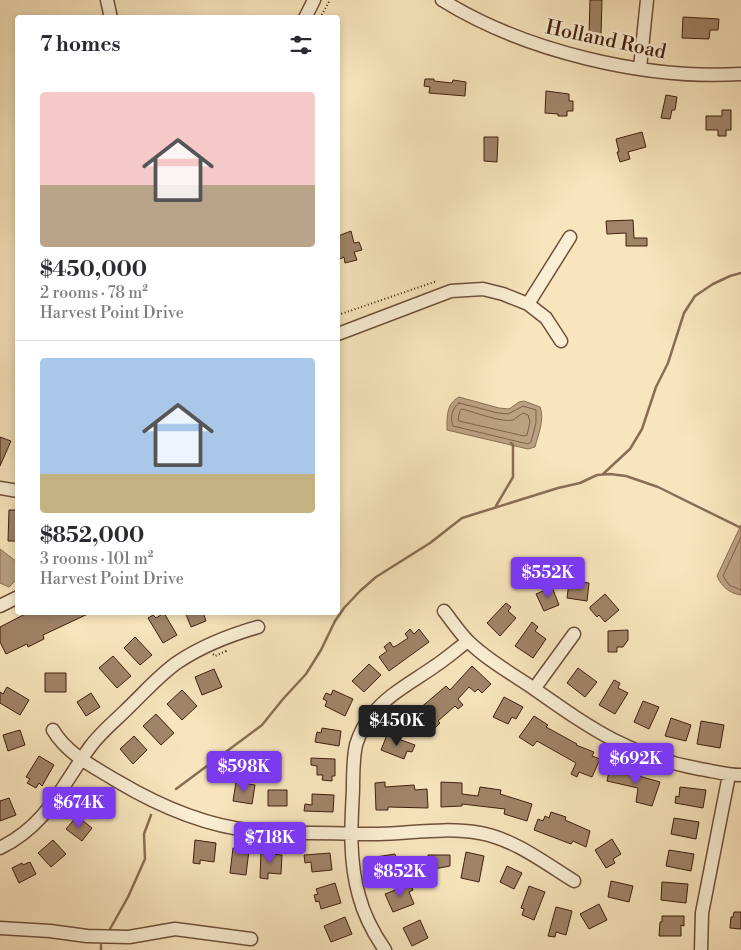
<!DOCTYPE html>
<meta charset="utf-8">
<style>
:root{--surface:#fff;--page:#f7f7f7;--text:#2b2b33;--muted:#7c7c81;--line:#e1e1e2;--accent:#7c3aed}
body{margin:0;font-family:"Libre Bodoni",serif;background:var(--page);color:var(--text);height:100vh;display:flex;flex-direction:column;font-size:19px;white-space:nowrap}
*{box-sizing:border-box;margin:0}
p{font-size:16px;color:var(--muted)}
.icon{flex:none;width:28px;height:28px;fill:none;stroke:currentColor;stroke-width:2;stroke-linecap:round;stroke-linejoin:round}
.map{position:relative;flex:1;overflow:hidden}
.panel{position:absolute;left:15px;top:15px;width:325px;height:600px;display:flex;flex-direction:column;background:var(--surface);border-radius:5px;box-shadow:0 2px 8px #0003}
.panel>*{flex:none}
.price{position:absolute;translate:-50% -42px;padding:0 11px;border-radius:5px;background:var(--accent);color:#fff;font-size:16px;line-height:32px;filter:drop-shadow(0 1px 2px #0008)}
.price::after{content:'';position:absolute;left:50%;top:30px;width:15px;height:11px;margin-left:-8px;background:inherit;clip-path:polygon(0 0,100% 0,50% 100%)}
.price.current{background:#222;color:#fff}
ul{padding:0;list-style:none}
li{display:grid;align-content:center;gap:10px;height:265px;padding:0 25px}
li+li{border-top:1px solid var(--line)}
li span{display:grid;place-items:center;height:155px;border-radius:5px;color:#555}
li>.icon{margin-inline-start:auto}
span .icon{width:90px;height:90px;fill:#fffc;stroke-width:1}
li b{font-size:21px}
h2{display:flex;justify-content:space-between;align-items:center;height:60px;padding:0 25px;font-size:21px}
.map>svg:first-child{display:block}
.water{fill:#baa182;stroke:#8a6d54}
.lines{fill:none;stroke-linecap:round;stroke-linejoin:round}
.shore{stroke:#7e6048;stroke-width:1}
.stream{stroke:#8a6d54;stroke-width:2.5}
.building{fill:#a08569;stroke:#411e0f}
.minor-casing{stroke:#6f503a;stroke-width:15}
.path{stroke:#411e0f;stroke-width:2;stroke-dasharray:1 2.5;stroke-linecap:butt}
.minor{stroke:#faeed4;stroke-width:12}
.labels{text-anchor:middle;stroke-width:5;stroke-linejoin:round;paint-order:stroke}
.street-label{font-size:20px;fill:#411e0f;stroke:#faeed4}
</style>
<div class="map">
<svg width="741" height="950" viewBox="0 0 741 950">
<rect width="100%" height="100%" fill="#f8e5bd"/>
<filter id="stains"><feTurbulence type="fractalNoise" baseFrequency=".004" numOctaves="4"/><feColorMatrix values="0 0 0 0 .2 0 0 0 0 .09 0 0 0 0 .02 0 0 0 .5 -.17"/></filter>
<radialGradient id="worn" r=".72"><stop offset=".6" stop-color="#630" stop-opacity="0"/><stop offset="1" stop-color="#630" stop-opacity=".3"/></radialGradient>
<path class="water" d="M459 397 499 408 509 409 519 402 524 401 540 407C545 419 538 435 535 447L528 449 447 430C447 417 446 404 459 397Z
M741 525V595C729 593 722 587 717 576Z
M0 549 17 562V579L9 587 0 583Z"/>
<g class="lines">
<path class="shore" d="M459 403 498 413 508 414 523 406 536 410V423L531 442 528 444 453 426C450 419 452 407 459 403Z
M462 409C474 412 503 423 513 420 516 418 520 415 523 413L528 415 530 422 527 435 524 436 459 421 458 419 460 411Z
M741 537 723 576 729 585 741 590"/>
<path class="stream" d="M603 474 630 449 642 429 656 387 668 363 684 313 695 296 713 284 730 276 741 273
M496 506 513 477V445L511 443
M176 789 262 725 283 699 306 674 321 650 335 621 344 608 360 591 376 577 430 543 462 518 558 488 580 483 597 475 610 474 626 476 658 487 741 528
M110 929 128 897 145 859 144 834 151 815
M101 950V945"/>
</g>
<path class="building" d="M590 0H602L601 35H589Z
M683 17 719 19 718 30H710L709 39 682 38Z
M425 79H434V81L452 83 453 80 466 82 465 96 429 93 430 87 424 86Z
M546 91 569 94V101H573V111H567V116H558V114L545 113Z
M666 95 677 97 675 110H672L670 119 661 118Z
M722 110H731V130H726V136H718V130H706V116H722Z
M642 132 646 147 628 152 630 159 620 162 617 152H619L616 139Z
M484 137H498L497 162 484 161Z
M633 220 634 238H647V246H626V233L607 234 606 221Z
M351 231 354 243 359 242 362 250 354 252 357 260 345 263 344 257 338 260V236Z
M0 437 11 441 0 466Z
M9 510H18V541H8Z
M570 575 582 577 581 582 589 583 587 601 567 598Z
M552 587 559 605 544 611 536 594Z
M605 594 619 610 605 622 599 615 597 617 590 609V607Z
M506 603 511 607 508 611 516 618 500 636 487 623Z
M29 612H92L43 635 44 639 28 647 27 644 6 654 0 642V627Z
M185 612H203L206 621 191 627Z
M164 613 177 635 163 643 148 618 153 615 156 618Z
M532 622 538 627 535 631 546 639 533 658 515 646Z
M410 629 414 634 419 629 429 642 389 671 379 657 387 651 384 647 390 642 393 647 396 646 408 638 405 634Z
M628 630V640L623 647H617V652H608V631Z
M135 637 152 655 140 665 124 648Z
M113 656 131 676 117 688 99 668Z
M369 664 381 675 364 692 352 681Z
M472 666 491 684 482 693 478 689 475 692 469 687 458 699 463 705 458 709 455 706 438 721 440 723 434 729 431 725 425 731 417 723 412 728 405 721 446 686 450 690Z
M578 668 597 682 585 697 567 683Z
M214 669 222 687 202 695 195 677Z
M45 673H66V692H45Z
M614 680 620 683 618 688 628 693 615 714 599 705Z
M7 687 29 700 20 715 0 703V692L3 694Z
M182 690 197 706 182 720 167 704Z
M333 690 353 699 345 716 325 706 327 701 323 699 326 693 331 695Z
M91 693 100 707 86 716 77 702Z
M504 697 523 707 516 719 512 717 508 724 493 717Z
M643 701 659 707 649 729 634 722Z
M156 714 174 733 161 745 143 726Z
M534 716 548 725 546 727 577 744 576 745 594 752 592 756 600 759 592 777 579 772 577 777 571 774 576 763 537 741 533 746 519 737Z
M671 718 691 725 686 741 665 736Z
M701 721 724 725 720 748 697 744Z
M322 728 341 731 339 746 315 742 317 732 321 733Z
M20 730 25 745 8 751 3 735Z
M387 735 415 745 412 752 407 751 404 759 381 750Z
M134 736 147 750 133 764 120 749Z
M39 756 54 765 42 786 39 783 36 788 27 783 30 779 26 777Z
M311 758 335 759V776H332V781L322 780 323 775H317V766L311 765Z
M610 767 632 772V774L660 782 652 806 636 802 638 788 607 781Z
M236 782 255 785 252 804 233 801Z
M385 782V787L414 785 415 790 427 789 428 808 388 807V810H376L375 783Z
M441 782 462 783V794L478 796 480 787 501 790 500 794 532 804 527 821 504 814 505 809 462 804V806L441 807Z
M680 787 706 790 703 808 675 803 676 796 679 797Z
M95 788 109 797 99 811 85 801Z
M268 790H287V806H268Z
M312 794 334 795 333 812 304 811 305 804 312 805Z
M9 798 16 815 0 821V801Z
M551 812 566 817 565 820 590 831 586 847 573 841 571 844 534 830 538 819 543 821 545 816 549 818Z
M77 816 92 828 82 841 66 829Z
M674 818 699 822 696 839 671 834Z
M612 839 621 854 613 859 615 863 606 868 595 850Z
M53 840 66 854 51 867 38 853Z
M195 840 216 843 214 862 200 860V864L193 863Z
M233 848 249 850 246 875 230 873Z
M669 850 694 854 691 871 666 866Z
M261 851H270V854L282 855 281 874 268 873V879L260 878Z
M466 852 484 856 479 882 461 878Z
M330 853 332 870 312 872 311 862 305 863 304 855Z
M395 854 399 874 380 877 379 870 382 869 381 865H378L376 857Z
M428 855H450V866L428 870Z
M30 862 36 874 19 883 12 868 22 863 23 865Z
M507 866 522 873 514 889 500 882Z
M611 881 633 886 629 902 608 897Z
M662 882 688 884 686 903 661 900Z
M335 883 341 903 321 909 319 901 316 902 314 895 318 894 316 889Z
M411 884 413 890 409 892 414 904 393 912 385 894Z
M529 886 545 892 534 920 522 915 524 909 521 908Z
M599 904 607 920 589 929 580 914Z
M556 907 572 911 566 935 556 932 555 937 548 936Z
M734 912H741V929L730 928 731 917H733Z
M662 916H684V926L681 925V936H659L660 922H662Z
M345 917 352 934 331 942 324 926Z
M420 920 428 938 412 946 403 928Z"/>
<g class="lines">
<defs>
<path id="minor" d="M107 0 111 18
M442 0C524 51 645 80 741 74
M305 18 314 0
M640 68 647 0
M528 304 570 237
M338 334 451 291 483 289 503 294 528 304 546 318 561 341
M0 488 18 491
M0 606 18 597
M444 611C452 621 459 632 468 641 487 660 511 673 533 688 590 728 629 756 700 769 713 771 727 775 741 775
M534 689 574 634
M53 730C67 754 94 767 117 781 159 806 205 826 254 831 273 834 292 833 311 833 333 833 356 834 379 834 413 833 446 827 480 833 514 839 545 863 574 881
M0 848C48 824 60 788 90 747 100 733 115 721 127 709 144 693 159 675 178 662 202 646 230 635 258 627
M0 928 50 931 87 936 129 937 175 929 251 939
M385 950C374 934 364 915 359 896 349 861 351 826 353 790 353 776 353 759 356 745 359 735 365 723 372 715 388 694 414 681 435 666 446 659 457 649 468 641
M701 950 702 913 729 775"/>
</defs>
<use href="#minor" class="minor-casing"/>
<path class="path" d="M320 18 330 0
M338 315 437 281
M213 654 215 656 226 651 225 649"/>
<use href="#minor" class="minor"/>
</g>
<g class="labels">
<g class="street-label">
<text transform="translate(606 39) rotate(12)" y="7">Holland Road</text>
</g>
</g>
<rect width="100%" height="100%" filter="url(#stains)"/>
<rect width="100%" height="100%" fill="url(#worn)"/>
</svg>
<b class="price" style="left:548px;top:599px">$552K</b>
<b class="price current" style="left:397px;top:747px">$450K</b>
<b class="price" style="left:636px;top:785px">$692K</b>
<b class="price" style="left:244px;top:793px">$598K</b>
<b class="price" style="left:79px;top:829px">$674K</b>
<b class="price" style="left:270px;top:864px">$718K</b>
<b class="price" style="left:400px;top:898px">$852K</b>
<section class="panel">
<h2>7 homes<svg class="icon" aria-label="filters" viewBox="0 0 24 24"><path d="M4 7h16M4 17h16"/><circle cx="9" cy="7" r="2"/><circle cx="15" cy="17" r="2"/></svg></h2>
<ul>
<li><span style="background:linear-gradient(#f6c9c9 60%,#b9a48a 0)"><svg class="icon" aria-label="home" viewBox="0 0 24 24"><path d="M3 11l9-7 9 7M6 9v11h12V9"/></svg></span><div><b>$450,000</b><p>2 rooms · 78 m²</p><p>Harvest Point Drive</p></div></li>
<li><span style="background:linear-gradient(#a9c7e8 75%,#c2b280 0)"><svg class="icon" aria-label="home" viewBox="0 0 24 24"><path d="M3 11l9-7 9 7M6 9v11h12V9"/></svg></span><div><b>$852,000</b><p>3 rooms · 101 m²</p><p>Harvest Point Drive</p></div></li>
</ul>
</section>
</div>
